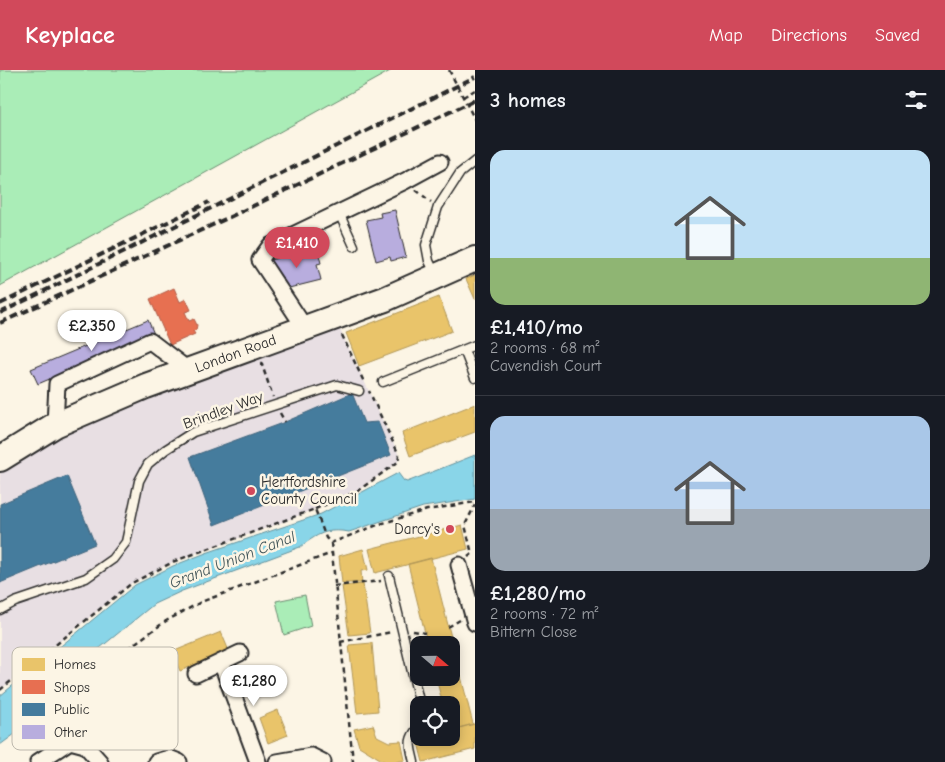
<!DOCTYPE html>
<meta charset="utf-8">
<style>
:root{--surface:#171b24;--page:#20242c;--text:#f1f3f6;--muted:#9ea1a6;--line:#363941;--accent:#d1495b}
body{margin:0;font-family:"Comic Neue",sans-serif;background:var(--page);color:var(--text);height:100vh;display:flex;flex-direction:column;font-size:19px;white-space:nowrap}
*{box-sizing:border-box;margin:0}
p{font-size:16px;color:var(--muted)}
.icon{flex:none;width:28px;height:28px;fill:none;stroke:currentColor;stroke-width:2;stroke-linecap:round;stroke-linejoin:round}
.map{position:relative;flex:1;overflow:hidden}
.details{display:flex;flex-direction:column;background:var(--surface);width:470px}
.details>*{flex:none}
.needle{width:32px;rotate:110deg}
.controls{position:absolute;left:410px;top:566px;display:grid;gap:10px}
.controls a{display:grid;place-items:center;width:50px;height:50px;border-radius:10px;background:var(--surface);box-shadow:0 2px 12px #0003;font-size:25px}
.price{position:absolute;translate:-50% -42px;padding:0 11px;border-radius:18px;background:#fff;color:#222;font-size:16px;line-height:32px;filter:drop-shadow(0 1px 2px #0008)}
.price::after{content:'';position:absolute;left:50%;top:30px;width:15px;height:11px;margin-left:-8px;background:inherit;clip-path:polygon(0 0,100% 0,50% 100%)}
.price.selected{background:var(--accent);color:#fff}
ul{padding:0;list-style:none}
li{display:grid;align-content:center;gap:10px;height:265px;padding:0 15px}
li+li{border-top:1px solid var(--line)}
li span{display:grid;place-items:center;height:155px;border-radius:15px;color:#555}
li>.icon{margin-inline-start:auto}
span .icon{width:90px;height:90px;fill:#fffc;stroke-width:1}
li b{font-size:21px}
h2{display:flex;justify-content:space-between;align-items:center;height:60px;padding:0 15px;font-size:21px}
header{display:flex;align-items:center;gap:30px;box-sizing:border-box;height:70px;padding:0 25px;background:var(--accent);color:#fff}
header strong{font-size:24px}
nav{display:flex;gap:28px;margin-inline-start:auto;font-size:18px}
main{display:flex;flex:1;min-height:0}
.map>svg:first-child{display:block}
.built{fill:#e8dfe3}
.green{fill:#aaedb7;stroke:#6a8c71}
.water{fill:#89d5e8;stroke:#63919c}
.homes{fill:#e9c46a;stroke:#b09657}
.shops{fill:#e76f51;stroke:#af5b46}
.public{fill:#457b9d;stroke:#3d637b}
.building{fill:#b8adde;stroke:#2b2b2b}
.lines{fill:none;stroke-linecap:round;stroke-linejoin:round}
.lane-casing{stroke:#2b2b2b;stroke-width:11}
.street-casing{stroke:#2b2b2b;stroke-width:19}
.primary-casing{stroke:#2b2b2b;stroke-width:28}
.path{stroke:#2b2b2b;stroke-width:2.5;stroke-dasharray:5 4;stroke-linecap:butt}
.lane{stroke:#fcf5e5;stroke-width:8}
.street{stroke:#fcf5e5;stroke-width:15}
.primary{stroke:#fcf5e5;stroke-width:24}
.rail{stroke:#2b2b2b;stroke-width:4;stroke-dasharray:8 4;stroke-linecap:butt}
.path-bridge{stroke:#2b2b2b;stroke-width:2.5;stroke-dasharray:5 4;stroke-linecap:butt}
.poi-dot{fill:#d1495b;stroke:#fcf5e5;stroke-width:2}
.labels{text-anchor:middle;stroke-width:5;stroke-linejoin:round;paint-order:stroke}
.street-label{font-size:15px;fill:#2b2b2b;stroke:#fcf5e5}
.poi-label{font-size:15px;fill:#2b2b2b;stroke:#fcf5e5;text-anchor:start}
.water-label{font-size:16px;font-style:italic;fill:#42565a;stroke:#fcf5e5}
.key{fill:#fcf5e5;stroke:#bdb8ad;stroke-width:1}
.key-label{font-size:14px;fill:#2b2b2b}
</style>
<header>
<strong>Keyplace</strong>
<nav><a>Map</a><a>Directions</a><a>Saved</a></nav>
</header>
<main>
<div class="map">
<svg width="475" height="692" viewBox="0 0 475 692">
<rect width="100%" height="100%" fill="#fcf5e5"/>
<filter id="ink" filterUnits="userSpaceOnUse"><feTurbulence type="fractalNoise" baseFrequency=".02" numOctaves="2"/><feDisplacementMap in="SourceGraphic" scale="10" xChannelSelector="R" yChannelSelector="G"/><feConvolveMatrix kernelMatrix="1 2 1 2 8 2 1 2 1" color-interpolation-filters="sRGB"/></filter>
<g filter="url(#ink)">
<path class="built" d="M334 247 399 385 398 392 356 422 278 454 175 491 132 513 0 620V389Z"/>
<path class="green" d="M0 0H392L0 216Z
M305 525 311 556 284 565 276 531Z"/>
<path class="water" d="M475 385V429L423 437 349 462C326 458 318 464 300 477L182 521 154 534 73 600 65 619 27 655 0 675V626L135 515 173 496 206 483 321 444 398 403 404 411 407 412Z"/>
<path class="homes" d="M475 205V229L466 209Z
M439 227 452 261 359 296 346 263Z
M475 334V362L410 386 402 363Z
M462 455 468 479 375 503 369 479Z
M363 479 368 500 361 501 362 513H342L339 486Z
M431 488 473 654 451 660V635H443L436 608H451V575H428L408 494Z
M363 514 370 563 349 565 342 516Z
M221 562 229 581 180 601 172 582Z
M372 573 378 641 357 643 349 575Z
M278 640 288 665 268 673 259 648Z
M475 654V679L423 692 417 669 451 668V660Z
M373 655 377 666 389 672 401 671 405 690 396 692H385L359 676 354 659Z"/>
<path class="shops" d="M174 218 180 232 186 229 191 240 185 242 189 251 194 249 197 255 196 260 193 261 195 264 170 275 150 229Z"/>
<path class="public" d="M352 323 364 353 378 352 391 385 214 455 190 387 285 352Z
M67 406 95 474 0 513V434Z"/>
<path class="building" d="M395 140 406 187 391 191 390 187 376 191 366 150 381 147 380 143Z
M317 178 321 193 317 194 321 210 281 220 274 206 270 190Z
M148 250 154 264 38 314 31 299Z"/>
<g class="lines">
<defs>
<path id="lane" d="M339 143 354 176
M436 205 429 191 426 175 438 137 460 103 475 91
M464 280 475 308
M383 312 475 275
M389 506 420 635
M0 540 15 532 86 508 113 489 126 472 139 411 148 394 165 380 193 362 337 315 359 321
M414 692C410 674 407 671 419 656"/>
<path id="street" d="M305 258 260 190 270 176 405 111 440 92
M55 355 57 314 150 271 188 300
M459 495 475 553
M221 592 258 692
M196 604 240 583
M38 692 70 671 85 675 100 692
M156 692 169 688 179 692
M277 692 311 686 323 692"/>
<g id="primary">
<path id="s1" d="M0 389 55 355 146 316 385 229 475 189"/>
</g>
</defs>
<use href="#lane" class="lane-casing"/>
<use href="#street" class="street-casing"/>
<use href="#primary" class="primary-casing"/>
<path class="path" d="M463 27 475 20
M416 120 431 132
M342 265 364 312
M261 292 273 327
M280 343 285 352
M315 439 356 422 398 392 399 385 369 321
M331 473 353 692
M468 487 472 484 465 455 475 435
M334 516 381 511
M448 557 460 550
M413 561 425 563
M340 572 392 562
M0 620 132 513 175 491 315 439 326 468 331 473 380 454 427 440 475 432
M70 657V652L91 618 127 579 166 551 201 532 332 483"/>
<use href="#lane" class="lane"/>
<use href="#street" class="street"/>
<use href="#primary" class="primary"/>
<path class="rail" d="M0 234 209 132
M0 243 475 7
M0 253 234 145 475 30"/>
<path class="path-bridge" d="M449 0 475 50"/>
</g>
</g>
<g class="poi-dot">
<circle cx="251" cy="421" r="5"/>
<circle cx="450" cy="459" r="5"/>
</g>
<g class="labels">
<g class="street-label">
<text dy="5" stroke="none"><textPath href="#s1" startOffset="259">London Road</textPath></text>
<text transform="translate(223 340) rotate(-20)" y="5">Brindley Way</text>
</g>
<g class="poi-label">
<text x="261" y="417">Hertfordshire<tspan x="261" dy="17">County Council</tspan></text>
<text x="440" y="464" text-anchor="end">Darcy's</text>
</g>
<g class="water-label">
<text transform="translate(232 489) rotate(-21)" y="6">Grand Union Canal</text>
</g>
</g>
<rect x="12" y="577" width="166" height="103" rx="8" class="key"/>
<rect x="22" y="588" width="23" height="13" fill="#e9c46a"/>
<rect x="22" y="610" width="23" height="14" fill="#e76f51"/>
<rect x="22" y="633" width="23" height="13" fill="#457b9d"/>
<rect x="22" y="655" width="23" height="14" fill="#b8adde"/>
<g class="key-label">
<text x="54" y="599">Homes</text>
<text x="54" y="622">Shops</text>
<text x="54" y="644">Public</text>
<text x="54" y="667">Other</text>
</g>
</svg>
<div class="controls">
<a><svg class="needle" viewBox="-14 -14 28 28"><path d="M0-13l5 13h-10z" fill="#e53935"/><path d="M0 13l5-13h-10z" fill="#9ea1a6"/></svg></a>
<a><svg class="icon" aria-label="locate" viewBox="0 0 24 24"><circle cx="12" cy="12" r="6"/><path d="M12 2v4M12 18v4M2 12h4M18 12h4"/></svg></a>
</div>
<b class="price selected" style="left:297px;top:199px">£1,410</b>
<b class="price" style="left:92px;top:282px">£2,350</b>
<b class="price" style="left:254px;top:637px">£1,280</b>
</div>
<section class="details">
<h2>3 homes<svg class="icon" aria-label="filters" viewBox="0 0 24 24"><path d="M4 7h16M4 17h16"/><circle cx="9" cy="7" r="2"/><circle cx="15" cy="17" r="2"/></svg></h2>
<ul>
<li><span style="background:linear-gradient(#bfe0f5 70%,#8fb573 0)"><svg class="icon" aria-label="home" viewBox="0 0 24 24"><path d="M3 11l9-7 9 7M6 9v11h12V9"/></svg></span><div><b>£1,410/mo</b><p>2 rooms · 68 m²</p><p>Cavendish Court</p></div></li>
<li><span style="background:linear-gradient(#a9c7e8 60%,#9aa5b1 0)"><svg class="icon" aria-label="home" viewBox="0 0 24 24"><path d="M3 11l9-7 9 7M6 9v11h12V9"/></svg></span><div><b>£1,280/mo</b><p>2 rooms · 72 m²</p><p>Bittern Close</p></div></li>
</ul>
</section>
</main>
